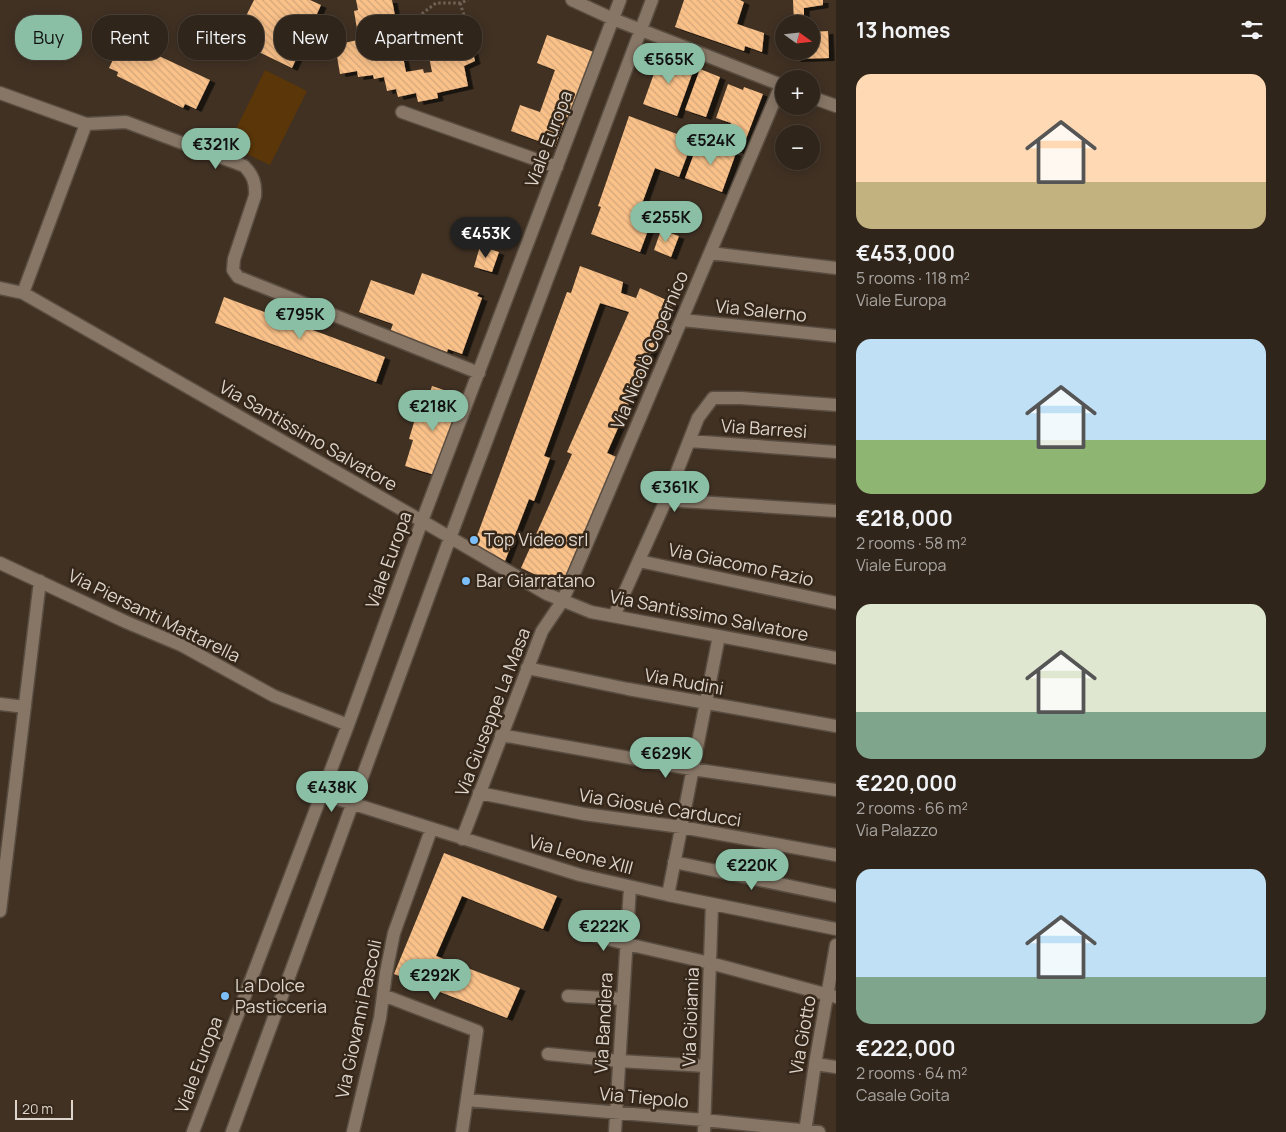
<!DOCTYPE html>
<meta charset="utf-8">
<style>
:root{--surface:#30251a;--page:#382d23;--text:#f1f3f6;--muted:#a8a5a2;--line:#4b4239;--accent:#8abfa5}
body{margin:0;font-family:Manrope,sans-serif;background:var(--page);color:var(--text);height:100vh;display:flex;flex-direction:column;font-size:19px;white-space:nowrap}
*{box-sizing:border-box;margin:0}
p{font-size:16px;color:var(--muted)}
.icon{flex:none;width:28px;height:28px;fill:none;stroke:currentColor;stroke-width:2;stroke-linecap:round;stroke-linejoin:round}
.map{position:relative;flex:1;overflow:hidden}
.panel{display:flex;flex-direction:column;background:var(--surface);width:450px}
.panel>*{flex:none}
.guide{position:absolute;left:15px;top:15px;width:475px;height:45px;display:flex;gap:10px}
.needle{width:32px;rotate:105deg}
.buttons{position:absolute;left:775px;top:15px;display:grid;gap:10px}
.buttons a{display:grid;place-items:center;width:45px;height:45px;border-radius:50%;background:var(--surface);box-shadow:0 2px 12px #0003,0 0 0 1px var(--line);font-size:25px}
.scale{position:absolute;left:15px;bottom:12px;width:58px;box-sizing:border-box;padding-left:5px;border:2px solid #ddd4cb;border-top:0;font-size:14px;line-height:18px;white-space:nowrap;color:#ddd4cb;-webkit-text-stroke:4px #352719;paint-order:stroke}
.price{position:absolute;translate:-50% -42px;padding:0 11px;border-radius:18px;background:var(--accent);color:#111;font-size:16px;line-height:32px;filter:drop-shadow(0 1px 2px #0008)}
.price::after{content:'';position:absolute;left:50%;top:30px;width:15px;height:11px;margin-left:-8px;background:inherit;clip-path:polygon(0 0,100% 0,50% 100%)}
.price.selected{background:#222;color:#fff}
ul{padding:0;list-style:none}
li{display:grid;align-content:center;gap:10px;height:265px;padding:0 20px}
li span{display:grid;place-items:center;height:155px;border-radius:15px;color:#555}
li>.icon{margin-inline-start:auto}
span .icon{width:90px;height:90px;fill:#fffc;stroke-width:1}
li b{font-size:21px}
h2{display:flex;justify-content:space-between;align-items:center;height:60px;padding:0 20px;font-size:21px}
.chip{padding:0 18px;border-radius:20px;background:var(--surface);box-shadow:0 2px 12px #0003,0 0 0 1px var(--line);font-size:18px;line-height:45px}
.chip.selected{background:var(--accent);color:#111}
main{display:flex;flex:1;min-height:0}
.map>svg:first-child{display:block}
.pitch{fill:#5a3609}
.building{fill:url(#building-back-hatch);filter:url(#shadow)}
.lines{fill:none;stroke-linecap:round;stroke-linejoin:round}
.minor-casing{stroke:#594d41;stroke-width:15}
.path{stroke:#706356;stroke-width:3;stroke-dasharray:2.5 2.5;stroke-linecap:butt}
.minor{stroke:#877666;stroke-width:12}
.poi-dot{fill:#7bbef8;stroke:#352719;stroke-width:2}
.labels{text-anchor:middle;stroke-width:5;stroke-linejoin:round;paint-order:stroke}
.street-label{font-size:18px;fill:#ddd4cb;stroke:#352719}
.poi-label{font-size:18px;fill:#ddd4cb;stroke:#352719;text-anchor:start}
</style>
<main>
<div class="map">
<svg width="836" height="1132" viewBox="0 0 836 1132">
<defs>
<pattern id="building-back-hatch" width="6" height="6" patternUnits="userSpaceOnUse" patternTransform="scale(1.25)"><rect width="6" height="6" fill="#fac189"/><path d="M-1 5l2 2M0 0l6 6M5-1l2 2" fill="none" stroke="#d5a77a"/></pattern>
<filter id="shadow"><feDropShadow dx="5.5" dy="3" stdDeviation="0" flood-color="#0009"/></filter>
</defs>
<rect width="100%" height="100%" fill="#403123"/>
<path class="pitch" d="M265 70 307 91 270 165 228 145Z"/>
<path class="building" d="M254 0H310L321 5 292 68 234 40Z
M356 0H392L406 72 423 69 424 73 432 72 429 57 450 53 447 37 468 33 475 61 464 66 468 86 437 93 438 98 418 102 416 93 398 97 396 89 387 91 384 77 374 79 373 75 358 77 357 71 340 74 335 45 362 39 360 28 357 29 354 11 358 10Z
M684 0H740L744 2 737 24 764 33 762 52 745 46 744 51 675 27Z
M793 0H823V5L804 8V24H794Z
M828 31 829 58 795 59V51H811V32Z
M547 35 594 52 571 118 566 117 555 147 511 131 520 105 540 112 555 70 537 63Z
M123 39 210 80 196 109 185 104 183 108 117 76 118 72 109 68Z
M661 54 695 66 677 116 643 104Z
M700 69 720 77 706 117 685 110Z
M728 84 743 90 744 87 763 94 741 152 705 139 710 126 728 132 731 123 716 118Z
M629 116 693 140 679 177 655 168 636 220 650 225 640 252 591 234 601 207 598 206Z
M699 140 736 153 722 192 685 178Z
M661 230 679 236 671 257 654 250Z
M480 246 499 252 492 272 474 267Z
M580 266 623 282 621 293 636 298 640 288 673 303 607 453 619 458 563 587 521 568 572 454 567 452 629 312 600 303 544 456 550 458 534 501 529 499 505 561 474 544 567 292 571 293Z
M422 273 479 293 477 296 482 298 462 354 448 349 447 352 390 332 393 324 359 312 371 280 414 295Z
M224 297 385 357 376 382 215 323Z
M432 386 450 392 449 396 461 400 438 476 405 466 413 440 409 439 418 409 424 411Z
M444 853 557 896 543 929 462 896 436 956 520 988 507 1018 394 974Z"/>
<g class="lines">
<defs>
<path id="minor" d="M572 0 613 19 784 86
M0 93 86 124 126 122 244 166C253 175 256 183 255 196L234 259 233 270 238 277 479 373
M811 97 836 106
M402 112 557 167
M710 253 836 268
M0 288 23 293 422 521 547 594 591 612 836 658
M23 293 86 124
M682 320 836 336
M690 441 836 452
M666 500 836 511
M639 561 836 603
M0 563 126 622 181 645 274 696 348 725
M614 616 666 500 698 418 713 398H741L836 405
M527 668 628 689 836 726
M0 704 25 707
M501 735 692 769 836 790
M479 793 584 814 681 827 836 855
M322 794 580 875 668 895 836 929
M462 839 542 631 563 600 781 85
M674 862 836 896
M668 895 719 636
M0 911 40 581
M589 934 627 944 710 963 836 997
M383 995 477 1031 462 1132
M568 996 623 999
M548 1054 619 1061 706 1066
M815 1064 836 1067
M467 1100 704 1120 819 1132
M193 1132 348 725 422 521 620 0
M232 1132 450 538 652 0
M353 1132 380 1018 386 973 394 933 431 830
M615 1132 630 887
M704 1132 712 904
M805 1132 815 1064 836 945"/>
</defs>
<use href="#minor" class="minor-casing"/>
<path class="path" d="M460 3 469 30
M406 26 436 3H460L468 0"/>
<use href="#minor" class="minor"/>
</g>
<g class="poi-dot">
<circle cx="474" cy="540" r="5"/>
<circle cx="466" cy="581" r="5"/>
<circle cx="225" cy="996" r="5"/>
</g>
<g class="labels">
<g class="street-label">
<text transform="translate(549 139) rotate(-69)" y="6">Viale Europa</text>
<text transform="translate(761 311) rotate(6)" y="6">Via Salerno</text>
<text transform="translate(650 350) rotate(-67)" y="6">Via Nicolò Copernico</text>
<text transform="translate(764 429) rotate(4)" y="6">Via Barresi</text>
<text transform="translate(308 436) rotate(30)" y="6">Via Santissimo Salvatore</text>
<text transform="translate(389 560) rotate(-70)" y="6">Viale Europa</text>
<text transform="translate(741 565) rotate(12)" y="6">Via Giacomo Fazio</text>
<text transform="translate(154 616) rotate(26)" y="6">Via Piersanti Mattarella</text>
<text transform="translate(709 616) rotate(11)" y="6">Via Santissimo Salvatore</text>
<text transform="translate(684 682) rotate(10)" y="6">Via Rudini</text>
<text transform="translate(493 712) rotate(-69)" y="6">Via Giuseppe La Masa</text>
<text transform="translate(660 808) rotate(9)" y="6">Via Giosuè Carducci</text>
<text transform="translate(581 855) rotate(15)" y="6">Via Leone XIII</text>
<text transform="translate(691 1017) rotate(-88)" y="6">Via Gioiamia</text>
<text transform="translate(359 1019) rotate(-78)" y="6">Via Giovanni Pascoli</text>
<text transform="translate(604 1023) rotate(-87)" y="6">Via Bandiera</text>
<text transform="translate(803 1035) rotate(-80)" y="6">Via Giotto</text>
<text transform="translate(199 1065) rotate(-69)" y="6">Viale Europa</text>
<text transform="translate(644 1098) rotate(5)" y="6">Via Tiepolo</text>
</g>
<g class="poi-label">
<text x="484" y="546">Top Video srl</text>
<text x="476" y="587">Bar Giarratano</text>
<text x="235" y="992">La Dolce<tspan x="235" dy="21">Pasticceria</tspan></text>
</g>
</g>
</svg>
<div class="buttons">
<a><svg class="needle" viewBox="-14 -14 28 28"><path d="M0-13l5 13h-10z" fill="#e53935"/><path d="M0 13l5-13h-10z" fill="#a8a5a2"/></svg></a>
<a>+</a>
<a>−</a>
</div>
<div class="scale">20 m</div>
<b class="price" style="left:669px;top:85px">€565K</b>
<b class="price" style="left:711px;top:166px">€524K</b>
<b class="price" style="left:216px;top:170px">€321K</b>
<b class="price" style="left:666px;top:243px">€255K</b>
<b class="price selected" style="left:486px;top:259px">€453K</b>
<b class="price" style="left:300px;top:340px">€795K</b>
<b class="price" style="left:433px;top:432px">€218K</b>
<b class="price" style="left:675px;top:513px">€361K</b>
<b class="price" style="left:666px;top:779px">€629K</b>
<b class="price" style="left:332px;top:813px">€438K</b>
<b class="price" style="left:752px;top:891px">€220K</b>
<b class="price" style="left:604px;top:952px">€222K</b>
<b class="price" style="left:435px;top:1001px">€292K</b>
<div class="guide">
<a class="chip selected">Buy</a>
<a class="chip">Rent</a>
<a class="chip">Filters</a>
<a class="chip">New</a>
<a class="chip">Apartment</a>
</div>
</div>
<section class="panel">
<h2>13 homes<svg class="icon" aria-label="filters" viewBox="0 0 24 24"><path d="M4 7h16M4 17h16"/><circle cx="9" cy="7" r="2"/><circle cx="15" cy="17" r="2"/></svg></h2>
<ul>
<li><span style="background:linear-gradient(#ffd9b3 70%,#c2b280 0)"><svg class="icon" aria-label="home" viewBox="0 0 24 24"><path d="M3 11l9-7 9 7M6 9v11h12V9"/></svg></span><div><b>€453,000</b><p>5 rooms · 118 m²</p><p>Viale Europa</p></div></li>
<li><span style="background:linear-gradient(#bfe0f5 65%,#8fb573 0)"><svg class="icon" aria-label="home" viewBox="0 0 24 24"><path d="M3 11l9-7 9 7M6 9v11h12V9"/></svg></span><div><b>€218,000</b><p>2 rooms · 58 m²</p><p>Viale Europa</p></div></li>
<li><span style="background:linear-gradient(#dfe7d0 70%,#7fa58c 0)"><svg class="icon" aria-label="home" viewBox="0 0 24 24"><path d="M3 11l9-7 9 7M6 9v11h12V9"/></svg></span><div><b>€220,000</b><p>2 rooms · 66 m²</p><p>Via Palazzo</p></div></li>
<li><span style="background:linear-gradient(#bfe0f5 70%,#7fa58c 0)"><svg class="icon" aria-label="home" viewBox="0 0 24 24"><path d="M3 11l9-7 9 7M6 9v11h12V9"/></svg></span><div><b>€222,000</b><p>2 rooms · 64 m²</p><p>Casale Goita</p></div></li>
</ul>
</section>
</main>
